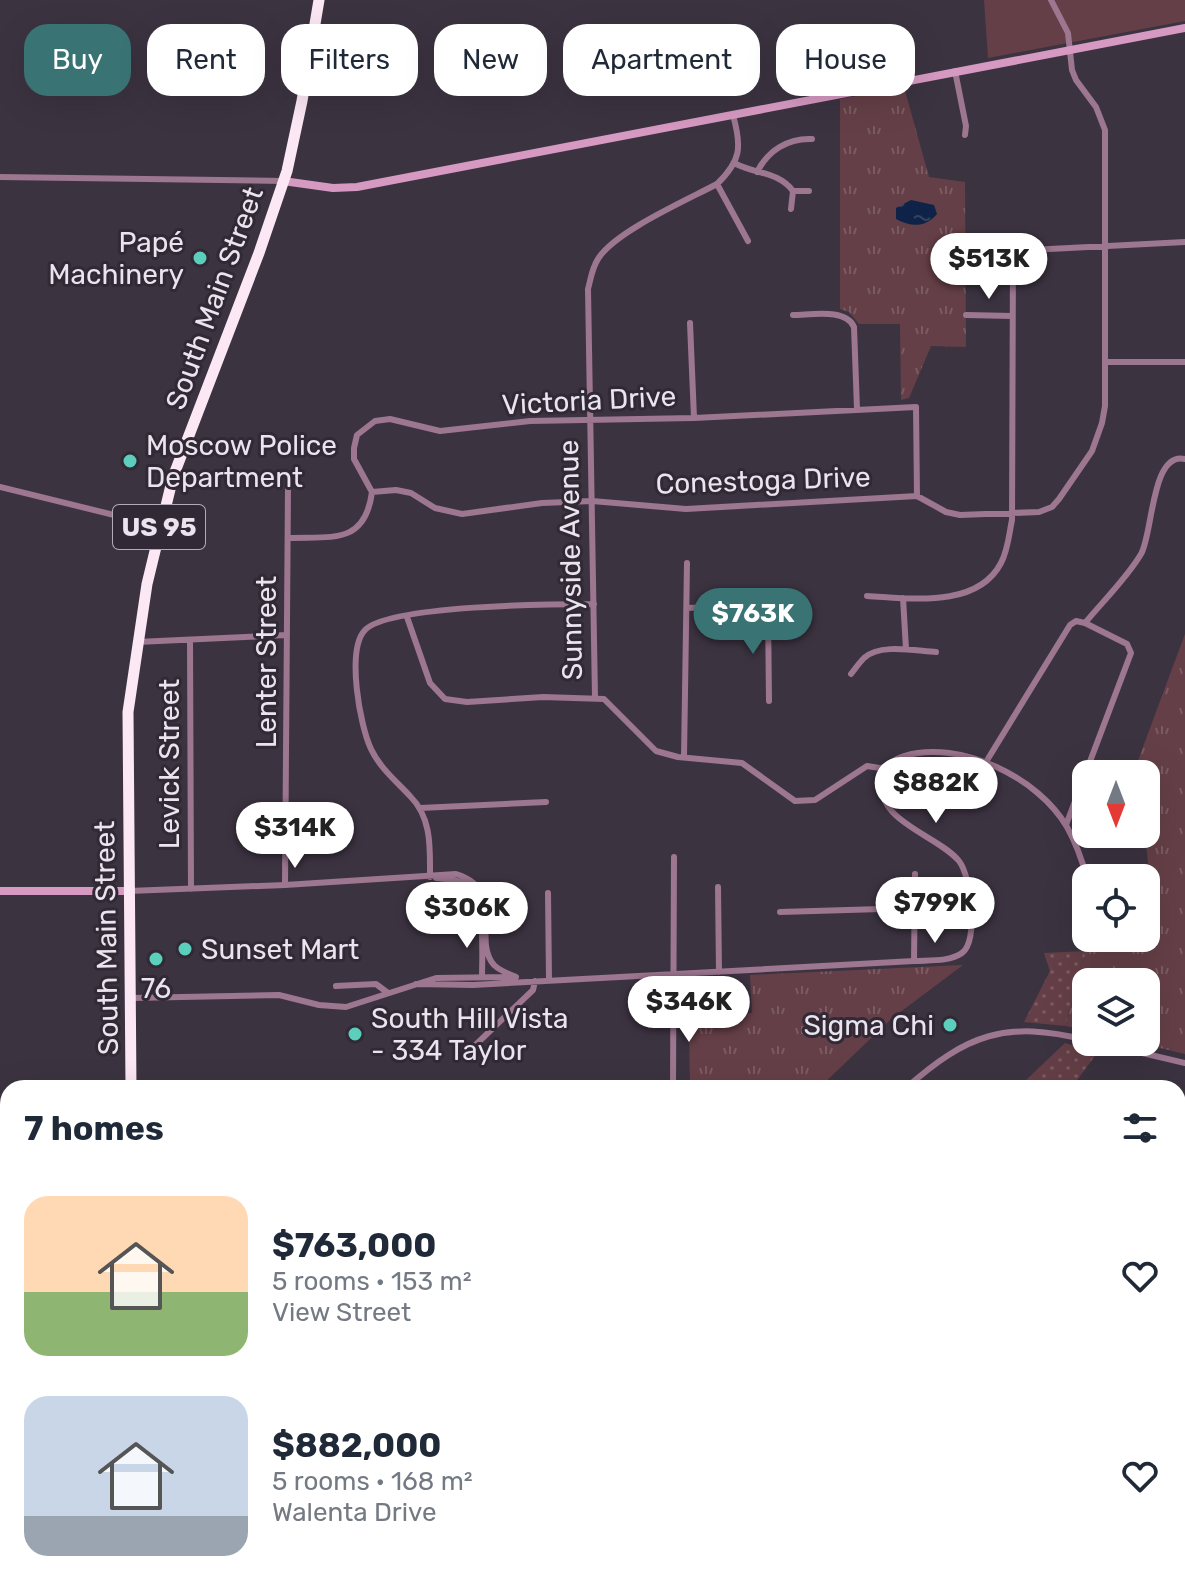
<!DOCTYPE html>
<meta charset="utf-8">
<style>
:root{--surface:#fff;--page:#f2f2f3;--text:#1f2937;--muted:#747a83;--accent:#3a7373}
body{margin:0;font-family:Rubik,sans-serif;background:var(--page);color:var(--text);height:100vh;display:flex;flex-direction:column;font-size:30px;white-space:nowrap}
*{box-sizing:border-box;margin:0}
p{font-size:26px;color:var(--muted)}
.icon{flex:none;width:44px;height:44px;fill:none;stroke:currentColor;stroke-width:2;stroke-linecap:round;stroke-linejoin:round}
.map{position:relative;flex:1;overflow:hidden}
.side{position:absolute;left:0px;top:1080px;width:1186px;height:514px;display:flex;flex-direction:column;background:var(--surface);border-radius:24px 24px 0 0;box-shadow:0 8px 32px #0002}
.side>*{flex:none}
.banner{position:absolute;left:24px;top:24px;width:1138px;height:72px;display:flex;gap:16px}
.needle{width:52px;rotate:180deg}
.controls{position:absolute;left:1072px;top:760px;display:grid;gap:16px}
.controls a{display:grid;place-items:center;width:88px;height:88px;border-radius:16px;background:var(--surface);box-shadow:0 8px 32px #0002;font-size:40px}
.price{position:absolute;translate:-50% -68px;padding:0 18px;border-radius:28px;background:#fff;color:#222;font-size:26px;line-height:52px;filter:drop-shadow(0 2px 4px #0008)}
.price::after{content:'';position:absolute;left:50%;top:48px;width:24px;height:18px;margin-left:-12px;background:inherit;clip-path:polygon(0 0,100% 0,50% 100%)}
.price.on{background:var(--accent);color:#fff}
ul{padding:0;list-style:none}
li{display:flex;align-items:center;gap:24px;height:200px;padding:0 24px}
li span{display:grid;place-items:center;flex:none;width:224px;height:160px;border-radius:24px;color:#555}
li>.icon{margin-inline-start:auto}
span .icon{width:96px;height:96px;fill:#fffc;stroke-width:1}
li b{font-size:34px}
h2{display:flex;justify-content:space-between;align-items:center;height:96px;padding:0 24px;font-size:34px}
.pill{padding:0 28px;border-radius:24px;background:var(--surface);box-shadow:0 8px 32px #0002;font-size:28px;line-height:72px}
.pill.on{background:var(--accent);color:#fff}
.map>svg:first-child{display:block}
.grass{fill:url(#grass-dots)}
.park{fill:url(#park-tufts)}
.pitch{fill:#653f47}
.water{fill:url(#water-ripples)}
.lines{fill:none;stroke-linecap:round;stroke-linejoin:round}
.stream{stroke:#0e2347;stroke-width:2}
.street{stroke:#9d7690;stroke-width:6}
.secondary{stroke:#d699c2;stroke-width:8}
.highway{stroke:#fce8f5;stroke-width:11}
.poi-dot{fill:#5bcebc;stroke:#312936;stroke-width:3}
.labels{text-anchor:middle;stroke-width:6;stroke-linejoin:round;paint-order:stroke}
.shield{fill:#312936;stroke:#b2acb6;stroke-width:2}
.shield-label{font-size:26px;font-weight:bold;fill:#e9e4ed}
.poi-label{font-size:28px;fill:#e9e4ed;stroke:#312936;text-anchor:start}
.street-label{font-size:28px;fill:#e9e4ed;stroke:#312936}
</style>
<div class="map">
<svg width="1185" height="1593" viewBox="0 0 1185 1593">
<defs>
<pattern id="grass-dots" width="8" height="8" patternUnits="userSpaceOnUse" patternTransform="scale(2)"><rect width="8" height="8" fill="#653f47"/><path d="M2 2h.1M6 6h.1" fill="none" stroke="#7b5b62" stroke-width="1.8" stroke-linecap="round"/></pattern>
<pattern id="park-tufts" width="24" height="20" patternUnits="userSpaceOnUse" patternTransform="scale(2)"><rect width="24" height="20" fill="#653f47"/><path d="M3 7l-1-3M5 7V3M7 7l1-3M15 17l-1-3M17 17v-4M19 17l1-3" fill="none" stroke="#7b5b62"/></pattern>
<pattern id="water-ripples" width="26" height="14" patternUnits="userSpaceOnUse" patternTransform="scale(2)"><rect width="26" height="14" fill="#0e2347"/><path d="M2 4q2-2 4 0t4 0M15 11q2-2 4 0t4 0" fill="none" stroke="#314362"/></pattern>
</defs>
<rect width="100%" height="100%" fill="#3c3341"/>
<path class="grass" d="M1087 951 1079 971 1066 1026 1024 1022 1050 971 1044 953Z
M1065 1043 1097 1053 1078 1079 1068 1088H1026L1024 1082Z"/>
<path class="park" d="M904 87 929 177 965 182 966 347 931 346 909 398 901 400 900 324H859L849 312 840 309V99Z
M1185 634V1054L1135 1042H1146V982H1086V1031L1066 1026 1079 971 1087 951 1157 947 1145 834 1146 774H1133Z
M963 965 891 1019 819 1088H690L689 1022 731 1020 737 1014 752 1013 750 975Z
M1185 1101V1230L1178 1229V1102Z"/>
<path class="pitch" d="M984 0H1185V21L988 58Z"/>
<path class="water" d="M911 200 934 205 937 214C925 228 911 227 896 219V208Z"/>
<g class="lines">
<path class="stream" d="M0 1283 8 1292
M412 1586 416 1593"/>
<path class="street" d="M955 71 966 126 965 135
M736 164C756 174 779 172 793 191L791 209
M757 172C768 151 787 138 812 139
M0 177 283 181
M717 184 748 241
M793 191H809
M793 315C811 315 846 308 854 327L857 409
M966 315 1012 316
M690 323 694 418
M1106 362H1185
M0 487 159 526
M372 492 396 490 411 493 435 508 462 514 542 503 592 501 686 509 917 496 946 512 960 515 1039 512 1052 507 1059 499 1092 451 1102 423 1105 406V130L1096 107 1076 80 1072 70 1068 33 1051 0
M288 538C330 536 365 546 372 492L354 459V448L357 435 375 421 390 419 440 431 530 421 694 418 916 407 917 496
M867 596C909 598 977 609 1001 563 1008 550 1009 534 1012 520L1013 251 1185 242
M903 598 906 649
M687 608 765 605 768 610 769 701
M407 617 430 683 445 699 467 702 543 697 604 699 656 751 678 757 742 763 795 801 815 800 867 766 886 769
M190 640 191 889
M137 642 287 635
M851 674C855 669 859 663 864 658 880 643 916 651 936 652
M595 698 588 289C591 278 592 268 598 259 614 232 687 200 717 184 741 161 742 147 733 115
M684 757 687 563
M986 762 1070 625 1076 621 1085 623C1103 601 1127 578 1141 554 1153 534 1151 451 1185 459
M420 808 546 802
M1066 825 1131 653 1127 644 1085 623
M430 877C430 848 432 818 410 796 396 781 380 768 371 749 360 726 346 650 365 630 389 605 555 604 594 604
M436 878C443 879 454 879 461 882 487 891 482 953 482 977
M285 885 288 487
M718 887 719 972
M129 891 285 885 456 874C508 890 471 939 494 965 500 971 509 974 516 977
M548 893 549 980
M780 912 915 908
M1095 938V943
M914 961 915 874
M416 984 473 985 914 961C929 960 949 962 962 953 979 941 971 876 959 861 937 834 871 821 883 776 885 766 894 759 904 756 960 739 1039 778 1067 827 1076 843 1082 860 1087 878
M336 986 376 984 388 993
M132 998 279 995 319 1005 346 1007 436 978 512 977
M1096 1042 1185 1063
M467 1053 533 990 535 981
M673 1088 674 857
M906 1088C967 1034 1006 1020 1086 1040
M0 1108H8
M0 1471H8
M0 1586 20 1587
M613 1586V1593
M664 1586V1593
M128 1589 240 1586
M452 1593V1586
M560 1593V1586"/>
<path class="secondary" d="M283 181 333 188 357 187 1185 28
M0 891H129"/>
<path class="highway" d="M131 1088 128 712 147 584 173 477 259 253 287 171 302 101 319 0
M2 1350 8 1360
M227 1586 229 1593
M20 1593V1586"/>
</g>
<g class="poi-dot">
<circle cx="200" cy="258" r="8"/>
<circle cx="130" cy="461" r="8"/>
<circle cx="185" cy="949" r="8"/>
<circle cx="156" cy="959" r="8"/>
<circle cx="950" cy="1025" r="8"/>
<circle cx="355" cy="1034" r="8"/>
</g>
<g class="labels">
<rect class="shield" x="113" y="505" width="92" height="44" rx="6"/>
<g class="shield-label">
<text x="159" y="536">US 95</text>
</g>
<g class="poi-label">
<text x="184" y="252" text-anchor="end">Papé<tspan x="184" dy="32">Machinery</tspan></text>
<text x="146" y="455">Moscow Police<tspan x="146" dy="32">Department</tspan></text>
<text x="201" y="959">Sunset Mart</text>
<text x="156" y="998" text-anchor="middle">76</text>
<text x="371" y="1028">South Hill Vista<tspan x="371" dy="32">- 334 Taylor</tspan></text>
<text x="934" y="1035" text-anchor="end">Sigma Chi</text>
</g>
<g class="street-label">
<text transform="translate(214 298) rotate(-70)" y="10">South Main Street</text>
<text transform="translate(589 400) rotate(-3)" y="10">Victoria Drive</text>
<text transform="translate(763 480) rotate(-2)" y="10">Conestoga Drive</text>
<text transform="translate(570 560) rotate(-91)" y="10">Sunnyside Avenue</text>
<text transform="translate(266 662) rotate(-90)" y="10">Lenter Street</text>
<text transform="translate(169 764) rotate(-90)" y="10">Levick Street</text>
<text transform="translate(106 938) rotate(-91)" y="10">South Main Street</text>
</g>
</g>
</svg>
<div class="controls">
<a><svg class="needle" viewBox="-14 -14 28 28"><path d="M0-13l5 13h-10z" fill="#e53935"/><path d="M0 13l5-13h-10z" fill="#747a83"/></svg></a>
<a><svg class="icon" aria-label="locate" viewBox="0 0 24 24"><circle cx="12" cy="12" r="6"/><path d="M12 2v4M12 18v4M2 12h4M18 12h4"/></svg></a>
<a><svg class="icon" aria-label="layers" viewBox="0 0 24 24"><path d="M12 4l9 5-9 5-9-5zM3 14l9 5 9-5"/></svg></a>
</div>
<b class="price" style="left:989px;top:301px">$513K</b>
<b class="price on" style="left:753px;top:656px">$763K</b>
<b class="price" style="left:936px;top:825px">$882K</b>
<b class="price" style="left:295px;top:870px">$314K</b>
<b class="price" style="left:935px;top:945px">$799K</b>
<b class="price" style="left:467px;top:950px">$306K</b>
<b class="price" style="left:689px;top:1044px">$346K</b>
<div class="banner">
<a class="pill on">Buy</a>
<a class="pill">Rent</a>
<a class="pill">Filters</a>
<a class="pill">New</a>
<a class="pill">Apartment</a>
<a class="pill">House</a>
</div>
<section class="side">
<h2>7 homes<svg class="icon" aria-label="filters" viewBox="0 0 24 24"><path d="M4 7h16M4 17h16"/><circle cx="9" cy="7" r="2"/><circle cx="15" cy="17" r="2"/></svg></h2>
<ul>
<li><span style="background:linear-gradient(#ffd9b3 60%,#8fb573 0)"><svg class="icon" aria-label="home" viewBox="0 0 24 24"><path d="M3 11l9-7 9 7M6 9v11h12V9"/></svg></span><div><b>$763,000</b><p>5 rooms · 153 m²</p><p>View Street</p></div><svg class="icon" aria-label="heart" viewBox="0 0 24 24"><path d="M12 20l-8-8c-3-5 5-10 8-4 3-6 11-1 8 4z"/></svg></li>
<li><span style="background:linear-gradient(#c9d6e8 75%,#9aa5b1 0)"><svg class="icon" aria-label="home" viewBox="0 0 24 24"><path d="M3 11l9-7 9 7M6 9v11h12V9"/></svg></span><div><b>$882,000</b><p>5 rooms · 168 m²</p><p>Walenta Drive</p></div><svg class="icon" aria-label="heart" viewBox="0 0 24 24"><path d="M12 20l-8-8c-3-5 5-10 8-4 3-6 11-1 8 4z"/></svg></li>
</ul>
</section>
</div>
